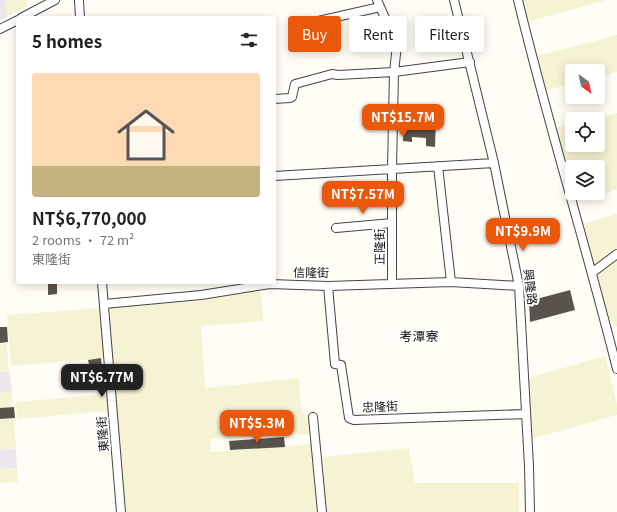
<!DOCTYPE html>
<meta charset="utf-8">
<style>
:root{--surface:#fff;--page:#f6f6f6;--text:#202124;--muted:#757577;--accent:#ea580c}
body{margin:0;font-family:Georgia,"Noto Sans TC",serif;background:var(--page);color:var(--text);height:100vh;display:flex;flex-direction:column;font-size:15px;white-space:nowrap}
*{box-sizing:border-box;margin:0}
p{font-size:13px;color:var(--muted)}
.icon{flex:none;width:22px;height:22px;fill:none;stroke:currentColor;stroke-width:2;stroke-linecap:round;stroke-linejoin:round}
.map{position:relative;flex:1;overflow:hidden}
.drawer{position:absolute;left:16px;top:16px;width:260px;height:268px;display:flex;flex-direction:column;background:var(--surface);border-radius:4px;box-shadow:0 2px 10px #0003}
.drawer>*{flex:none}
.top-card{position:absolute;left:288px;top:16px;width:269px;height:36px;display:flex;gap:8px}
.needle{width:26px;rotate:147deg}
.buttons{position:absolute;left:565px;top:64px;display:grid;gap:8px}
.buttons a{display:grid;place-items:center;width:40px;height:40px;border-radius:4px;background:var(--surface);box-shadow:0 2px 10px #0003;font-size:20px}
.price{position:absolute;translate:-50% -34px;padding:0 9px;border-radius:8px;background:var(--accent);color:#fff;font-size:13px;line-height:26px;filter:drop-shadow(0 1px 2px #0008)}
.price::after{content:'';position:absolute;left:50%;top:24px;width:12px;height:9px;margin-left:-6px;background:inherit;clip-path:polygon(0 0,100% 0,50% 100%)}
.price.selected{background:#222;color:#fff}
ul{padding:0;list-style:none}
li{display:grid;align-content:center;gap:8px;height:212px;padding:0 16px}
li span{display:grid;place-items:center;height:124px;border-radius:4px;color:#555}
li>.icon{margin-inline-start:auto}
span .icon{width:72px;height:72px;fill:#fffc;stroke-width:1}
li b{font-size:17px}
h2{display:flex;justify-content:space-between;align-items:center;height:48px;padding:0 16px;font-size:17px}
.pill{padding:0 14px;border-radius:4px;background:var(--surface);box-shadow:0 2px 10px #0003;font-size:14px;line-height:36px}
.pill.selected{background:var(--accent);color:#fff}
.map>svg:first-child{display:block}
.industrial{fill:#eee6ef}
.farmland{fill:#f6f3d4}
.building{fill:#5a524d}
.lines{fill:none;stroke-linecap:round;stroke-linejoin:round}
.minor-casing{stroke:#444;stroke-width:10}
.minor{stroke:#fff;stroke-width:8}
.labels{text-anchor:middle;stroke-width:4;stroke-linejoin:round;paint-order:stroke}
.street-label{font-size:12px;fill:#111;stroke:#fff}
.neighbourhood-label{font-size:13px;fill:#111;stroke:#fff}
</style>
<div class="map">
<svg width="617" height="512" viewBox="0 0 617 512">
<rect width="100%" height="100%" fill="#fffdf5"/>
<path class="industrial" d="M0 0H5L7 17 0 21Z
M9 371 12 392H0V372Z
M16 448 17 468 0 469V450Z"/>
<path class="farmland" d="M5 0H27V6L7 17Z
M522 0H606L527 22Z
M617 35V72L598 77V71H572V84L546 90 537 56Z
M617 113V190L576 202 573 193H598V167H572V188L555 128 572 124V145H598V119H592Z
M617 214V248L594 265 582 224Z
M617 257V328L606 313 596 272Z
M260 290 264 321 201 326 205 388 299 378 301 411 311 421 312 434 210 439 211 452 311 444 317 512H125L109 308 198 301Z
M101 308 104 358 11 366 7 315Z
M7 343 9 371 0 372V344Z
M605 356 617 404V415L531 439 528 378Z
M0 392H12L13 407 0 408Z
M107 394 108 411 17 419 16 402Z
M14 419 16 448 0 450V420Z
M409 448 415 483H519V512H326L322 457Z
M17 468 18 482 0 483V469Z"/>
<path class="building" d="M404 117 436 118 435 147 426 146V138L412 137V142L403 141Z
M48 282H57V294L48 295Z
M570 290 575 310 530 322 529 301Z
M0 327H7L8 342 0 343Z
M101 358 102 367 90 369 88 360Z
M14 407 15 418 0 419V408Z
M284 437 285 447 230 450 229 441Z"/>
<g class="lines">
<defs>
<path id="minor" d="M79 0 80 18
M377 0 397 45 394 72 392 169V284
M454 0 494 163 519 286 529 466 530 512
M518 0C548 124 586 245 617 369
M21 18 55 0
M314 22 380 7
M0 29 18 20
M274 99 290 98 292 97 295 84 332 74 338 75 394 72 470 62
M438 166 451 282
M274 176 494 163
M336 228 392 223
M593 272 617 254
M102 282 121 512
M328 286 335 364 341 365 349 418 354 420 526 414
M104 304 201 295 270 284 328 286 451 282 519 286
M313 417 322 512"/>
</defs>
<use href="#minor" class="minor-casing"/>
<use href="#minor" class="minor"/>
</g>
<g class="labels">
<g class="street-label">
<text transform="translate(380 247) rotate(-90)" y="4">正隆街</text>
<text transform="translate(311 273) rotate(1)" y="4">信隆街</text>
<text transform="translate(530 287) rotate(83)" y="4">興隆路</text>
<text transform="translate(380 407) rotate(-2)" y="4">忠隆街</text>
<text transform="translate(103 434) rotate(-95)" y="4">東隆街</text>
</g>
<g class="neighbourhood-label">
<text x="419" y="341">考潭寮</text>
</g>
</g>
</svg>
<div class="buttons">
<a><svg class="needle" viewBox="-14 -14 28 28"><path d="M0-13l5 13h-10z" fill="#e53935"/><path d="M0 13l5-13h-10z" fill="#757577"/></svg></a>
<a><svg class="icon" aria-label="locate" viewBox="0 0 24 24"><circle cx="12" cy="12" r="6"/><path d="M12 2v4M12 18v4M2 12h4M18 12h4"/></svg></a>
<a><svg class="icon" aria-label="layers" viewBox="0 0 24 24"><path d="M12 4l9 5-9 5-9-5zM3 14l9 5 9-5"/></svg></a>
</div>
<b class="price" style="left:403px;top:138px">NT$15.7M</b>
<b class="price" style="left:363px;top:215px">NT$7.57M</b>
<b class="price" style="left:523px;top:252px">NT$9.9M</b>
<b class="price selected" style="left:102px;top:398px">NT$6.77M</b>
<b class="price" style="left:257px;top:444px">NT$5.3M</b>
<div class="top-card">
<a class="pill selected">Buy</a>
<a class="pill">Rent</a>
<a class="pill">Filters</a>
</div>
<section class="drawer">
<h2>5 homes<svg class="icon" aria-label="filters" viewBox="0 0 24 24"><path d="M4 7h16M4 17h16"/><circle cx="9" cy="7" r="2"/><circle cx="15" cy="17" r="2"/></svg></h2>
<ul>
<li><span style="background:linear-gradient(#ffd9b3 75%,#c2b280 0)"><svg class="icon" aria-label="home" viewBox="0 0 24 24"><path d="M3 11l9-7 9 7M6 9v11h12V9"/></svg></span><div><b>NT$6,770,000</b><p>2 rooms · 72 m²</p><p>東隆街</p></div></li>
</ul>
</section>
</div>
